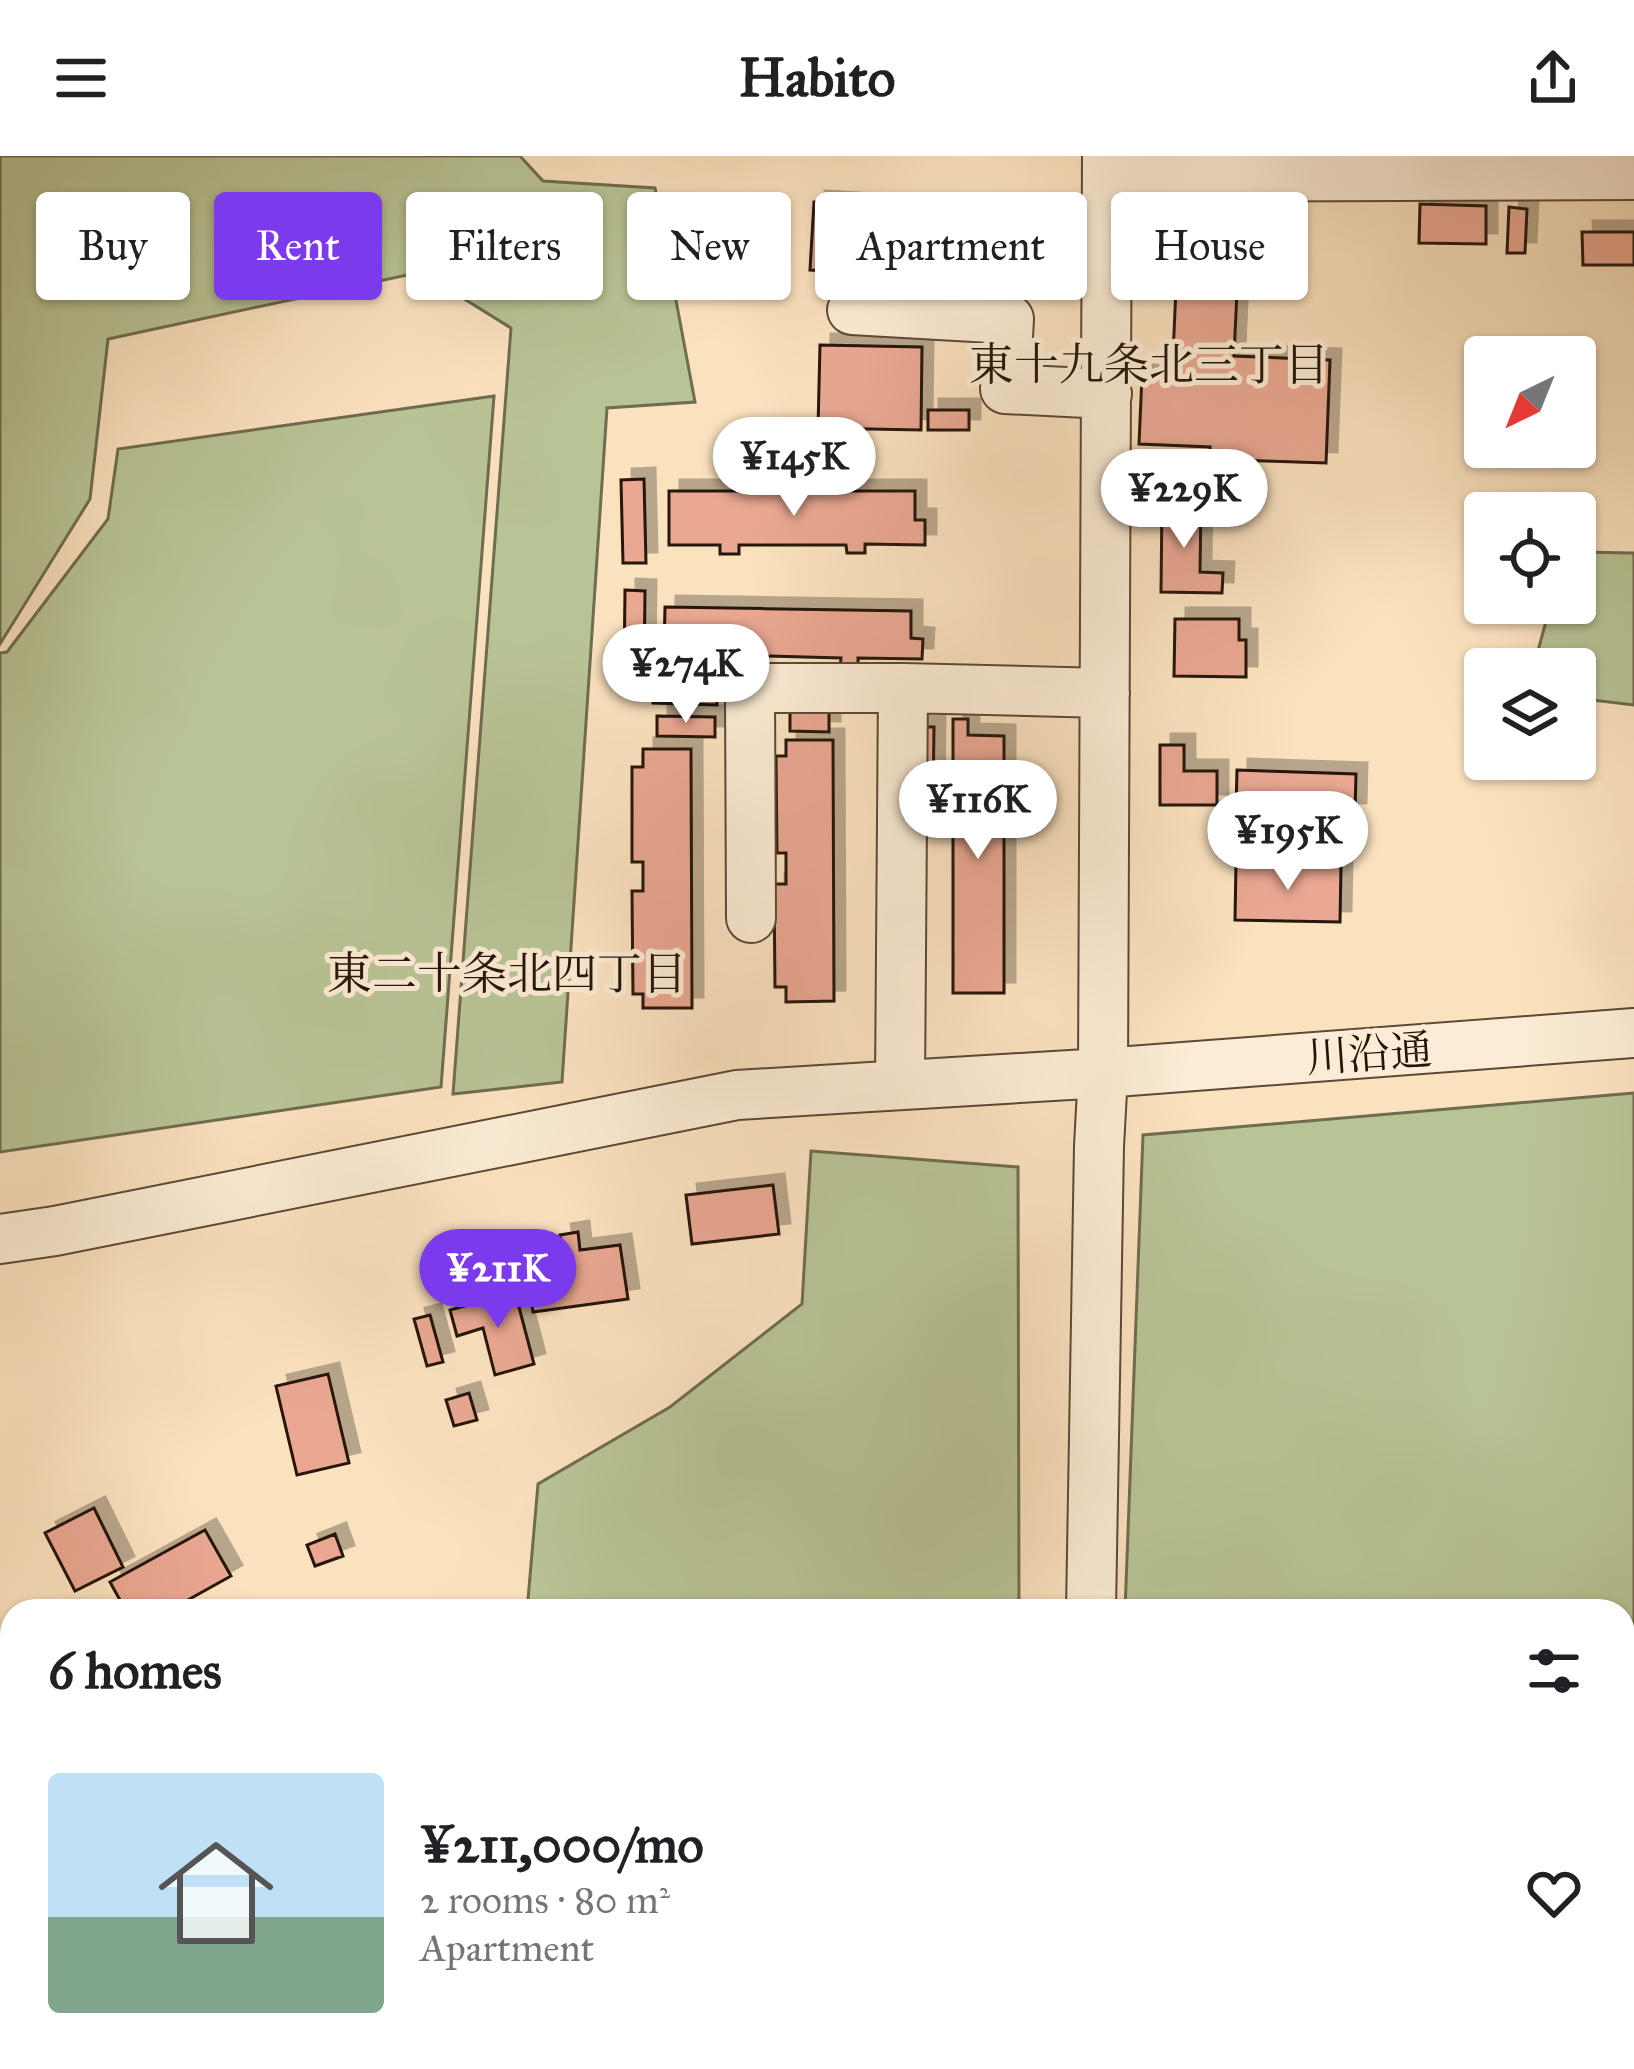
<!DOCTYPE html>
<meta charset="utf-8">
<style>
:root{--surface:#fff;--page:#f6f6f6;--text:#202124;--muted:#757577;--line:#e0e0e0;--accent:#7c3aed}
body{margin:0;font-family:"IM FELL Great Primer","Noto Serif JP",serif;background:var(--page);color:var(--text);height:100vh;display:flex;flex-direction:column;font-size:45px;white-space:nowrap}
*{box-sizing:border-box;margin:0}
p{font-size:39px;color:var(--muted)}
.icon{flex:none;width:66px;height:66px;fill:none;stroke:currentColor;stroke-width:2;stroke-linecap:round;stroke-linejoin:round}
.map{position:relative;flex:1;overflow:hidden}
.drawer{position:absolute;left:0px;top:1443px;width:1635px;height:471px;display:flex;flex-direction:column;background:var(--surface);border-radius:36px 36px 0 0;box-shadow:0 3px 9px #0004}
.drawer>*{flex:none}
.top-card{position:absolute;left:36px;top:36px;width:1563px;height:108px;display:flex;gap:24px}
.needle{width:78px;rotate:223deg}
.fabs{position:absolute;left:1464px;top:180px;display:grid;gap:24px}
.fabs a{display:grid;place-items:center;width:132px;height:132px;border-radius:12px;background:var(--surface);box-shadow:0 3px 9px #0004;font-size:60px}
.price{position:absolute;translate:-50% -102px;padding:0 27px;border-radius:42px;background:#fff;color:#222;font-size:39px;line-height:78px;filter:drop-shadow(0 3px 6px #0008)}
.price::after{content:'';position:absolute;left:50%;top:72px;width:36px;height:27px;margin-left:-18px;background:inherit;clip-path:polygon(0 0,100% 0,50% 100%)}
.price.current{background:var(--accent);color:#fff}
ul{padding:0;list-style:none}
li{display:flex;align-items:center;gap:36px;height:300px;padding:0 48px}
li+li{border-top:3px solid var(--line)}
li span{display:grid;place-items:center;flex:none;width:336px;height:240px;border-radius:12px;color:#555}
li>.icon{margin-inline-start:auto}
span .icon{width:144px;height:144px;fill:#fffc;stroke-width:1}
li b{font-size:51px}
h2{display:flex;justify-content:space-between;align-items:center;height:144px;padding:0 48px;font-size:51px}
.pill{padding:0 42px;border-radius:12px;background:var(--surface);box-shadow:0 3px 9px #0004;font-size:42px;line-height:108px}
.pill.current{background:var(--accent);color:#fff}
header{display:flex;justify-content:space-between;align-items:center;height:156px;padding:0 48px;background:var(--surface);font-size:54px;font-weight:800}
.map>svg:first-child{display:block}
.green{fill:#b9c496;stroke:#706c4f;stroke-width:3}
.building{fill:#eaa892;stroke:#271408;stroke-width:3;filter:url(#shadow)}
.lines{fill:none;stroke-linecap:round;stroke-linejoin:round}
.minor-casing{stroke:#5c4836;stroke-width:52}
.minor{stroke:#fcecd5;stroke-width:48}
.labels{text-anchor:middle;stroke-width:10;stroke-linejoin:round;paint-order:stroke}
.street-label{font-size:42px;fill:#271408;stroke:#fcecd5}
.neighbourhood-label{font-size:45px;fill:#271408;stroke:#fcecd5}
</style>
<header><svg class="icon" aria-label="menu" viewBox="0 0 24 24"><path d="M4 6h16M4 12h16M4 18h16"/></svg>Habito<svg class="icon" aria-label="share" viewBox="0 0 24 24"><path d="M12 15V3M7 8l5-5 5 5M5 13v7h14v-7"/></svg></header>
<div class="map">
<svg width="1634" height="1913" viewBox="0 0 1634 1913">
<defs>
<filter id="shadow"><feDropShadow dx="11" dy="-11" stdDeviation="0" flood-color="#0004"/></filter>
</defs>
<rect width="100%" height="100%" fill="#fbe2bf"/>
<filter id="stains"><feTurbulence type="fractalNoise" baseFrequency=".00167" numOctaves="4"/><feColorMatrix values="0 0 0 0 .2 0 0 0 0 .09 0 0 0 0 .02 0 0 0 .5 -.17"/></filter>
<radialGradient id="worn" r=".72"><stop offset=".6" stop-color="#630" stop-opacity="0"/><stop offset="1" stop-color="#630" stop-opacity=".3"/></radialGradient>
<path class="green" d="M0 0H520L543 25 655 32 695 246 607 252 562 926 453 938 511 172 421 116 108 183 90 343 0 488Z
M494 240 441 931 0 996V497L7 496 108 363 118 293Z
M1575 396 1634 397V549L1575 542V513H1533L1551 447H1575Z
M1634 937V1913H1107V1902H1623V1455H1125L1143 979Z
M811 995 1018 1011 1019 1455H527L538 1328 670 1251 802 1148Z
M0 1751 12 1755V1902H1020V1913H0Z"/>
<path class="building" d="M814 46 927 53 926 75 903 74 901 119 810 114Z
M1420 48 1486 50V88L1419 87Z
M1509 51 1527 53 1525 97H1507Z
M1582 76H1634V109H1583Z
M1176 132 1237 135 1234 200 1330 204 1326 307 1209 303 1210 291 1139 288 1142 220 1172 222Z
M820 189 922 191 921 274 818 272Z
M928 254H969V274H928Z
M644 323 646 407H623L621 324Z
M669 335H915V364H925V389L865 388V397H847L846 389H739V398H720V389H669Z
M1162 346 1201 347 1200 416 1223 417 1222 437 1161 436Z
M625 434 645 435 644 519H624Z
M665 451 911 455V482L923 483 922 503 858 502V512H840L841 502 735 499V510H717V499L664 498Z
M1175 463H1239V484H1246V521L1174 520Z
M653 528 717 530V549L653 547Z
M790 556H829V576L790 575Z
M657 560 715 561V581L657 580Z
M953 563H968V579L1004 580V837H953Z
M915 571H934L933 646H915Z
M786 584H833L834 845 786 846V831H775L774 728H786V697H777L776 600H786Z
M1160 589H1184V615H1217V649H1160Z
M643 593H691L692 852H643V838H633L632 735H643V706H632V611H643Z
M1237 614 1356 618 1355 658 1236 654Z
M1236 708 1341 710 1340 766 1235 764Z
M773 1029 779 1078 692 1088 686 1039Z
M578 1076 580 1094 620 1089 628 1143 533 1156 525 1102 563 1097 560 1079Z
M515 1136 534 1208 495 1219 483 1172 457 1180 450 1154Z
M430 1159 443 1206 427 1210 414 1163Z
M328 1218 349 1307 297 1319 276 1230Z
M469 1237 477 1264 454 1270 446 1244Z
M94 1352 123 1411 75 1435 45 1377Z
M205 1374 231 1420 168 1455H126L110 1426Z
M335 1378 343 1400 315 1410 307 1389Z
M12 1521V1628L0 1629V1522Z"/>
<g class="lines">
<defs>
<path id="minor" d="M1107 21 1634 19
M852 154 1009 163 1005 233 1107 238
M751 762 750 532H903
M900 929 903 532 1105 537
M0 1083 55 1075 737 939 1103 917 1634 877
M1091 1455 1099 990 1103 917 1107 0
M1084 1913V1902"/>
</defs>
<use href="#minor" class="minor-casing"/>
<use href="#minor" class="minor"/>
</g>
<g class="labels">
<g class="street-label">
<text transform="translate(1369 897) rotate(-4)" y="15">川沿通</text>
</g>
<g class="neighbourhood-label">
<text x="1149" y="224">東十九条北三丁目</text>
<text x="507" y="833">東二十条北四丁目</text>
</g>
</g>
<rect width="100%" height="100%" filter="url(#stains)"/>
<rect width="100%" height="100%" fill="url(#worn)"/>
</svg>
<div class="fabs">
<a><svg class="needle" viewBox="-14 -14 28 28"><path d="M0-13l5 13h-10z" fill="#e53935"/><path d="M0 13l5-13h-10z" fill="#757577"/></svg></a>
<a><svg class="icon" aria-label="locate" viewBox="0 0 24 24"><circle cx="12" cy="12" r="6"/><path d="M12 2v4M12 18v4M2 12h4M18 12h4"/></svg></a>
<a><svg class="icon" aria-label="layers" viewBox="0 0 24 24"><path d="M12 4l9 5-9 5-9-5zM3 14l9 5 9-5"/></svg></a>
</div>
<b class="price" style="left:794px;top:363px">¥145K</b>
<b class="price" style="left:1184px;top:395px">¥229K</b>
<b class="price" style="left:686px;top:570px">¥274K</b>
<b class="price" style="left:978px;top:706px">¥116K</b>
<b class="price" style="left:1288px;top:737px">¥195K</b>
<b class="price current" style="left:498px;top:1175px">¥211K</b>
<div class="top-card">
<a class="pill">Buy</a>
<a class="pill current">Rent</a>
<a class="pill">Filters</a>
<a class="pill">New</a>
<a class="pill">Apartment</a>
<a class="pill">House</a>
</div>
<section class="drawer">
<h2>6 homes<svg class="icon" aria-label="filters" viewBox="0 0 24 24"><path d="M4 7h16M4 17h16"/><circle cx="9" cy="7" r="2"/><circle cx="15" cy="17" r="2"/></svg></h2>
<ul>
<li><span style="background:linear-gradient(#bfe0f5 60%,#7fa58c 0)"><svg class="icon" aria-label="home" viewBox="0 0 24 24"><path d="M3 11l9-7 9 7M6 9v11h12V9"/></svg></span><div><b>¥211,000/mo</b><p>2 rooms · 80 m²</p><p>Apartment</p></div><svg class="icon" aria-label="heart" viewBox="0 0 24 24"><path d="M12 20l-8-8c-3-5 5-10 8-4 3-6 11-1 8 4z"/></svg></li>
</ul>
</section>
</div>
